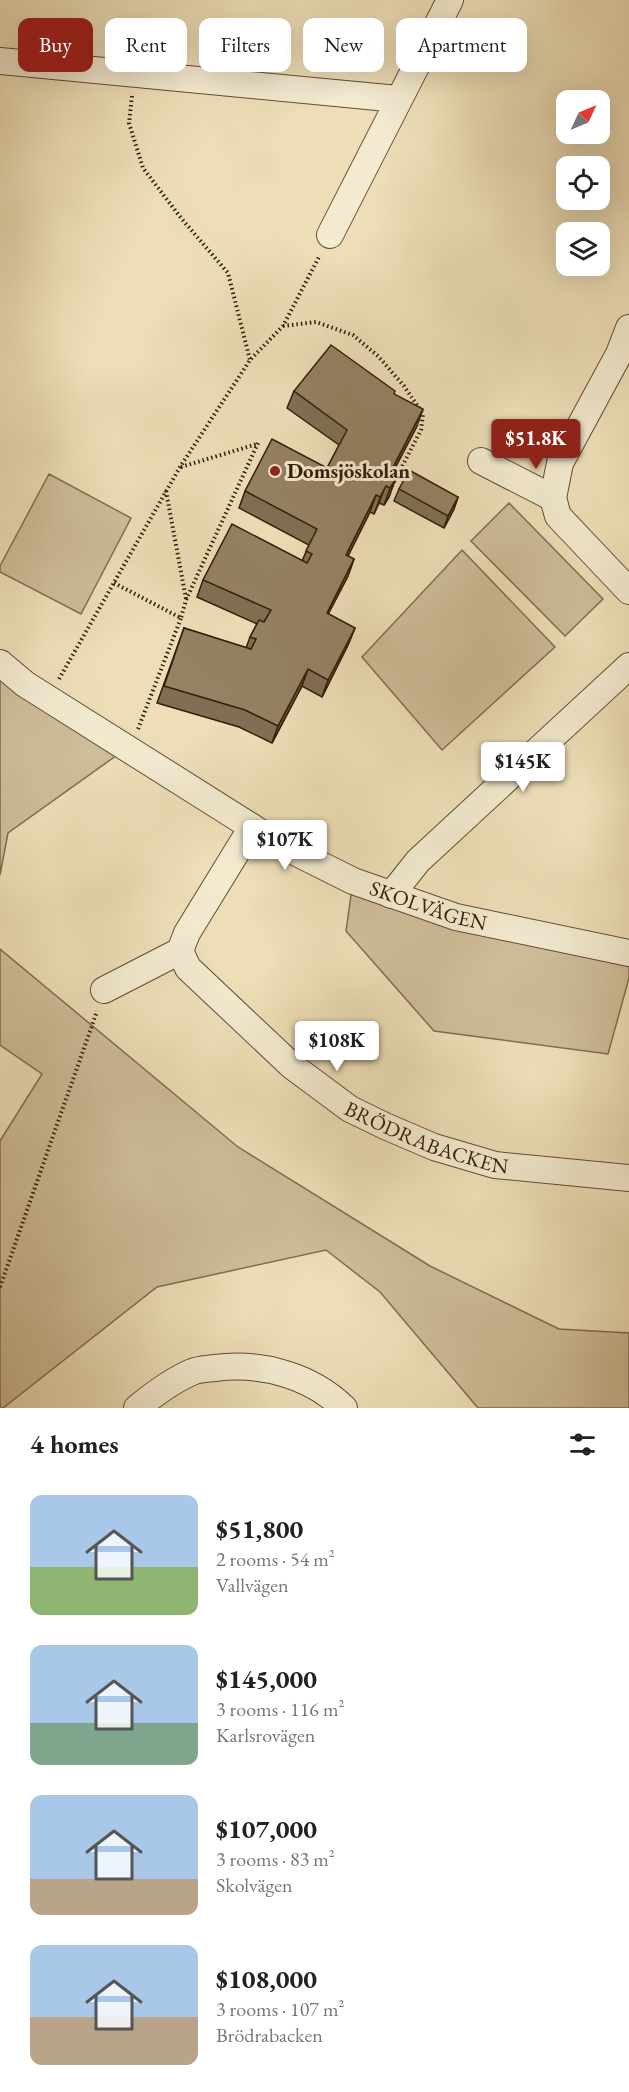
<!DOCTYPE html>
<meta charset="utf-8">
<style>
:root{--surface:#fff;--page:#f2f2f2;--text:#222;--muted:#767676;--accent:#8f2418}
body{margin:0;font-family:"EB Garamond",serif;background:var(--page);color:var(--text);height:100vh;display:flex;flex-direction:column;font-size:22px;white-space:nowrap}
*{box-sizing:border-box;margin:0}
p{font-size:20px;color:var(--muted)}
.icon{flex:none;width:33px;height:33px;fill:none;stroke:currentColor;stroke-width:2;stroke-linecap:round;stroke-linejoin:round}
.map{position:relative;height:1408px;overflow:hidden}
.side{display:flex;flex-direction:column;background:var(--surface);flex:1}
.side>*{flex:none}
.banner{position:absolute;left:18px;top:18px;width:594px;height:54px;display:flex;gap:12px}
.needle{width:39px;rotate:46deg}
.buttons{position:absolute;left:556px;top:90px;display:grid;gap:12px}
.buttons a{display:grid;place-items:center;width:54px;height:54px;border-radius:12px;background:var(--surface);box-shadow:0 6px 24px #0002;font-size:30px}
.price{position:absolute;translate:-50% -51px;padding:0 14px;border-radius:6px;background:#fff;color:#222;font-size:20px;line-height:39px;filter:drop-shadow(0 2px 3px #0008)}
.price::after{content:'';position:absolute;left:50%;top:36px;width:18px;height:14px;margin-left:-9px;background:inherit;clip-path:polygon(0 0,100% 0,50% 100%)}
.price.active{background:var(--accent);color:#fff}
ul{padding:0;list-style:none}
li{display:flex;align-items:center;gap:18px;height:150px;padding:0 30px}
li span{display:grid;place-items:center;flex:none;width:168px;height:120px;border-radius:12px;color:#555}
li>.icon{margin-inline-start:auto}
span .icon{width:72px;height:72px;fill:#fffc;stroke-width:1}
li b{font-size:26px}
h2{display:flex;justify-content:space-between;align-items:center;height:72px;padding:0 30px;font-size:26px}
.chip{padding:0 21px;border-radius:12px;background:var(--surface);box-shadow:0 6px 24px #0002;font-size:21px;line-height:54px}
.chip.active{background:var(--accent);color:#fff}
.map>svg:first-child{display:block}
.green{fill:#cebd99;stroke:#826c50;stroke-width:1.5}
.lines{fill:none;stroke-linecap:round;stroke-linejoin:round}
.minor-casing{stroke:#634c34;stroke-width:28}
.path{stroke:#351c08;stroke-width:4;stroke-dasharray:1.5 3;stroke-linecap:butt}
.minor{stroke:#f3ead0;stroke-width:26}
.wall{fill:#806f55;stroke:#351c08;stroke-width:1.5}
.shaded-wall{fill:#685a45;stroke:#351c08;stroke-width:1.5}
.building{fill:#958163;stroke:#351c08;stroke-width:1.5}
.poi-dot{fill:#8f2418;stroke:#f3ead0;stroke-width:2}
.labels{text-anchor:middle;stroke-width:6;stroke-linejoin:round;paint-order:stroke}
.poi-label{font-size:21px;font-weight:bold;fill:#351c08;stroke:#f3ead0;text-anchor:start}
.street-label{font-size:21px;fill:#351c08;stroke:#f3ead0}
</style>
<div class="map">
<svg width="629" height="1408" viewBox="0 0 629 1408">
<rect width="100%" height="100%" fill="#eddeb7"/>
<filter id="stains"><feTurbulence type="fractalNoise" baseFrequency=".00333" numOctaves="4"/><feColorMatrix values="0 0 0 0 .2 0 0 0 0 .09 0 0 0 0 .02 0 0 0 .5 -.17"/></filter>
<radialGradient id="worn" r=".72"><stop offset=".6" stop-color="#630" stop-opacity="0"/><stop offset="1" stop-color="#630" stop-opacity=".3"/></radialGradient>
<path class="green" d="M49 474 131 518 81 614 0 572V566Z
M509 503 603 599 565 636 471 541Z
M462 550 555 647 442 750 362 657Z
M0 663 127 748 8 833 0 875Z
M353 881 629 953V978L608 1054 434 1031 346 931Z
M0 949 238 1147 430 1266 559 1329 629 1333V1408H478L380 1292 326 1250 157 1287 3 1408H0V1141L42 1074 0 1045Z"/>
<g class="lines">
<defs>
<g id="minor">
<path d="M0 61 398 99"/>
<path d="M330 235 450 0"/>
<path d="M629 328 619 354 560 463 553 498 558 516 629 591"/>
<path d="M481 461 553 498"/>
<path id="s1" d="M0 663 25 684 279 844 353 881 456 917 629 953"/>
<path id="s2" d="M252 827 187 933 180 951 188 968 292 1066 350 1109 385 1126 434 1147 495 1165 629 1178"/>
<path d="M391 895 418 861 629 666"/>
<path d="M104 990 180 951"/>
<path d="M137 1408C154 1394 171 1381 192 1372 198 1369 207 1369 215 1368 260 1362 310 1375 344 1408"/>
</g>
</defs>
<use href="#minor" class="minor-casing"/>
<path class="path" d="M132 96 129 123 143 168 181 218 228 273 250 360
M283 326 316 322 353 335 378 356 404 386 423 414 421 430 392 486
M181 467 257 444
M166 491 186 599
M114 583 181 618 186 600 258 443
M59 679 180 467 250 360 283 326 320 255
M138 729 181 618
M0 1287 97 1011"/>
<use href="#minor" class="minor"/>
</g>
<path class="wall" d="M294 391 394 394 417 426 390 478 395 480 389 497 384 505 379 503 374 514 370 512 348 556 354 559 348 576 328 614 355 628 348 645 322 697 302 686 272 743 239 727 157 703 184 628 246 648 250 637 257 624 197 597 203 580 302 561 309 545 239 508 245 491 327 468 339 445 287 408Z
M399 489 458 497 454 509 444 528 394 501Z"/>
<path class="shaded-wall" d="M423 409 417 426 385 487 379 503 374 514 388 477Z
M395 480 389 497 384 505 390 488Z
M376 495 370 512 340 572 346 555Z
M458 497 454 509 444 528 448 516Z
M354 559 348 576 320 630 327 613Z
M355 628 348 645 322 697 328 680Z
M308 669 302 686 272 743 278 726Z"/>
<path class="building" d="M331 345 395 391 394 394 423 409 388 477 395 480 390 488 386 486 380 497 376 495 346 555 354 559 327 613 355 628 328 680 308 669 278 726 245 710 164 686 184 628 251 649 256 639 250 637 259 620 264 622 271 610 203 580 232 524 307 563 312 554 306 551 317 529 245 491 272 439 327 468 347 430 294 391Z
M409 470 458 497 448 516 399 489Z"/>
<circle class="poi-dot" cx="275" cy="471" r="6"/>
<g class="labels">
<g class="poi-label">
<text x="287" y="478">Domsjöskolan</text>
</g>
<g class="street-label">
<text dy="7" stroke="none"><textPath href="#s1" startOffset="495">SKOLVÄGEN</textPath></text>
<text dy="7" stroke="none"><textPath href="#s2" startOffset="460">BRÖDRABACKEN</textPath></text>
</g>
</g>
<rect width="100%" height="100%" filter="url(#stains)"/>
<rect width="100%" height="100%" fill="url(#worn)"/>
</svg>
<div class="buttons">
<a><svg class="needle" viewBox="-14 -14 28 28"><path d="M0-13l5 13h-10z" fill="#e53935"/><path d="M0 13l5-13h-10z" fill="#767676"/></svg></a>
<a><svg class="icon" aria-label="locate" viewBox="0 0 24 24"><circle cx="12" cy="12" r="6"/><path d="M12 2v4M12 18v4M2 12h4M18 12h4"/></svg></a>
<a><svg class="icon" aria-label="layers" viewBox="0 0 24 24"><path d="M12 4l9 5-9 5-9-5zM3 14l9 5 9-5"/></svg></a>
</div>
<b class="price active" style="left:536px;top:470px">$51.8K</b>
<b class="price" style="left:523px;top:793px">$145K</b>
<b class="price" style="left:285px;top:871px">$107K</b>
<b class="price" style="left:337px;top:1072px">$108K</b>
<div class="banner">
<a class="chip active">Buy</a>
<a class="chip">Rent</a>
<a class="chip">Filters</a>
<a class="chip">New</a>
<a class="chip">Apartment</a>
</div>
</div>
<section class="side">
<h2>4 homes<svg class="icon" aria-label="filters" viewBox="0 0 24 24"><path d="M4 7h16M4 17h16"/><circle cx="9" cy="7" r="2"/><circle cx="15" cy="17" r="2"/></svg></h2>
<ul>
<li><span style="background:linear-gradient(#a9c7e8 60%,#8fb573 0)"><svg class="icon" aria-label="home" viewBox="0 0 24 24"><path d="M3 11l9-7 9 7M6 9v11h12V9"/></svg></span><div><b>$51,800</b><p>2 rooms · 54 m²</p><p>Vallvägen</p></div></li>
<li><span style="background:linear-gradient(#a9c7e8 65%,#7fa58c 0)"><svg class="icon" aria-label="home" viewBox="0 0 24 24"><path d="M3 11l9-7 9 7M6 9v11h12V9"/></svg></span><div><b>$145,000</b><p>3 rooms · 116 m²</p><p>Karlsrovägen</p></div></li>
<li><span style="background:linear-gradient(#a9c7e8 70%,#b9a48a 0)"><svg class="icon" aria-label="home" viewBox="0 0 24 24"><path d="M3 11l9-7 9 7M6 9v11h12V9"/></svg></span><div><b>$107,000</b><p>3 rooms · 83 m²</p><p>Skolvägen</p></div></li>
<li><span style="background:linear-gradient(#a9c7e8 60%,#b9a48a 0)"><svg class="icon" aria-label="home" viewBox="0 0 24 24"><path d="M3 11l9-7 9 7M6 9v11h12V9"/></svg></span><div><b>$108,000</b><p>3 rooms · 107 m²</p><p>Brödrabacken</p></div></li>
</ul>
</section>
